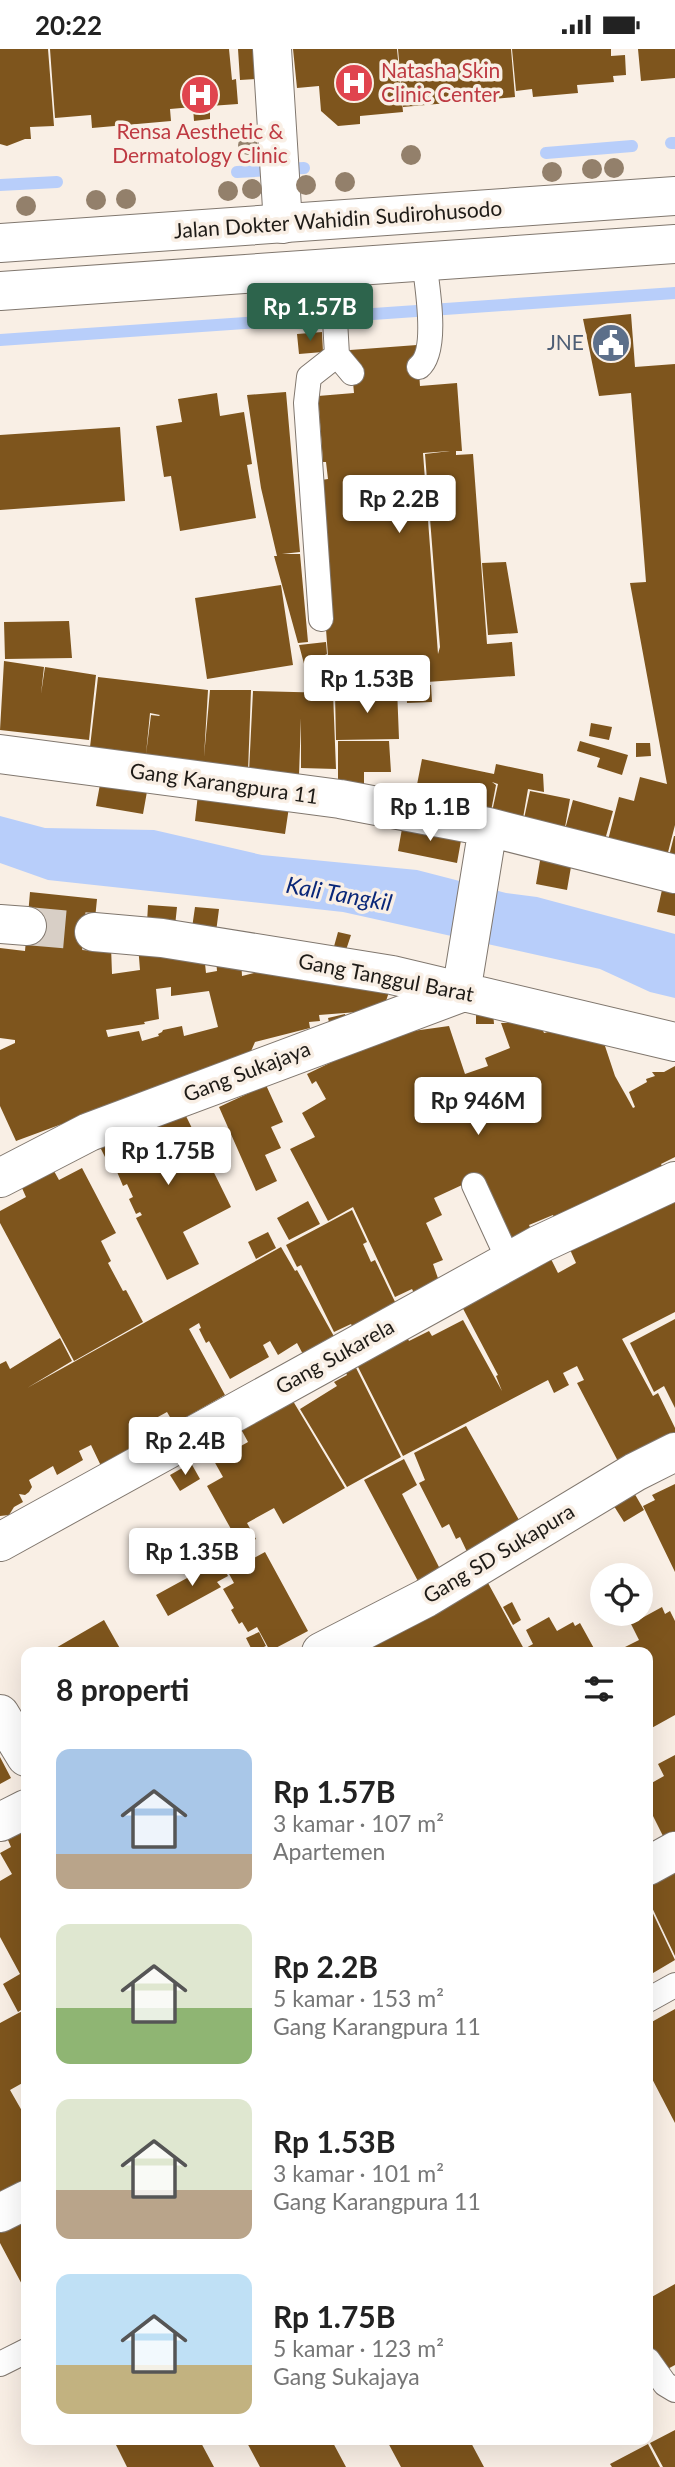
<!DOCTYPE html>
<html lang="id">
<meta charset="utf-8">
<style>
:root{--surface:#fff;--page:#f6f6f6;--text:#222;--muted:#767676;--accent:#2d644c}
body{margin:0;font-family:Lato,sans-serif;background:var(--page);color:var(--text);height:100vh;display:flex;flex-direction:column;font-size:26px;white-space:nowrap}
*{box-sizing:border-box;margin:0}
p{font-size:23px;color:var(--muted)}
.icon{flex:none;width:38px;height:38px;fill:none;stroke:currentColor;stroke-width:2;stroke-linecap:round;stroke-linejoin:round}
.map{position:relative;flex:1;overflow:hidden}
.details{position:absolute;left:21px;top:1598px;width:632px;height:798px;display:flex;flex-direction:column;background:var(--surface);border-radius:14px;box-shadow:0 7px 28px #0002}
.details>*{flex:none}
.tools{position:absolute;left:590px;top:1514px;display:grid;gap:14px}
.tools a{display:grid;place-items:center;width:63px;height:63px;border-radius:50%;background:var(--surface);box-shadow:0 7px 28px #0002;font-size:35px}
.price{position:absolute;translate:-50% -60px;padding:0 16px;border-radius:7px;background:#fff;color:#222;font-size:23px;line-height:46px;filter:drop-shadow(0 2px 4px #0008)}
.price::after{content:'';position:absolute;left:50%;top:42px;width:21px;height:16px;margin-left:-10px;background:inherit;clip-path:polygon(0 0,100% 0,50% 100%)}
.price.active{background:var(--accent);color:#fff}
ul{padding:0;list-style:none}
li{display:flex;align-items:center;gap:21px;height:175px;padding:0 35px}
li span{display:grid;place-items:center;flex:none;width:196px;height:140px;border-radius:14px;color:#555}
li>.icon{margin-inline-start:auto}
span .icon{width:84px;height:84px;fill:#fffc;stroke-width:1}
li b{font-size:30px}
h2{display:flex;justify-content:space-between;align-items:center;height:84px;padding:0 35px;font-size:30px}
.status{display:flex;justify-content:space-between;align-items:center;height:49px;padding:0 35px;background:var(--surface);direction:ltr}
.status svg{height:19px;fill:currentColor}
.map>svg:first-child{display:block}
.water{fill:#b8cefa}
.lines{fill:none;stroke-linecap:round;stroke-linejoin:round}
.stream{stroke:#b8cefa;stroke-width:12}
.building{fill:#7e551d;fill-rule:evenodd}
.minor-tunnel{stroke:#d8cfc6;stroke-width:38;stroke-dasharray:38 19;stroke-linecap:butt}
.service-casing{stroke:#80776e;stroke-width:26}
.minor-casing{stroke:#80776e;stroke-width:40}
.secondary-casing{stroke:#80776e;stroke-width:40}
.service{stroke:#fff;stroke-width:24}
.minor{stroke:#fff;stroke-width:38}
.secondary{stroke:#fff;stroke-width:38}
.tree{fill:#93806b}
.labels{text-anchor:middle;stroke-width:7;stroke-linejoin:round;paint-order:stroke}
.health-label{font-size:21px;fill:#be3a42;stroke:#f9efe5;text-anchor:start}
.street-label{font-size:21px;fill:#1e1b17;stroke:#f9efe5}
.service-label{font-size:21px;fill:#4e5e75;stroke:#f9efe5;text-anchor:end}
.water-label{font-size:23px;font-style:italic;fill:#0a2778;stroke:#f9efe5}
</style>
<div class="status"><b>20:22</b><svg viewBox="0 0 49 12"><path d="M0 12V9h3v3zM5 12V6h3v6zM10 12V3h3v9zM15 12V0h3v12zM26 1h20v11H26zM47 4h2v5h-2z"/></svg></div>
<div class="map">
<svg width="675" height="2418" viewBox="0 0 675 2418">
<rect width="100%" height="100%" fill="#f9efe5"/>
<path class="water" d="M0 767 45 779 154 781 262 806 417 821 506 844 537 848 675 885V949L650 943 600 920 343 863 48 831 0 814Z"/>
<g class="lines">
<path class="stream" d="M671 94H675
M546 104 632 97
M237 123 304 119
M0 136 57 133
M0 291 675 244"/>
</g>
<path class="building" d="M0 0H48L54 77 30 78 31 90H25L7 97 0 95Z
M50 0H229L232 31 236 30 238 55 210 57V70L194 72 193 58 170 60 171 72 92 79 91 66 55 69Z
M238 0H254L256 30 240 31Z
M293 0H397L403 63 360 67V75L338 77 321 62 319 37 297 39Z
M398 0H511L515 48 403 58Z
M512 0H611V7L625 6 626 26 613 27 614 33 577 36 578 44 533 48 532 40 516 42Z
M638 0H675V29L641 32Z
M631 265 635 318 675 315V776L665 815 606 799 619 748 634 752 640 728 667 735 630 534 646 533 631 344 599 347 583 270Z
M322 283 323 303 299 305 297 285Z
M417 296 420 337 457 334 462 402H456V406L473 405 487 595 512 593 515 627 311 641 299 596 326 593 327 605 323 607H328L315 432 328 430 326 413H323L318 347 354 344 350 301ZM450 402 425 405 440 598 438 605 423 404ZM383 608 328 614V613Z
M286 343 300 503 282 505H300L308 593 298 594 274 507H277L261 439 247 346Z
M217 344 220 367 244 363 252 415 247 416 256 469 180 482 171 427 164 428 156 377 182 373 178 350Z
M120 378 125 452 0 461V386Z
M506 513 518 584 488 586 482 514Z
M281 536 293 616 207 630 195 549Z
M69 572 72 609 5 610 4 573Z
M4 612 44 618 41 645 45 618 96 626 89 691 0 681Z
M98 628 208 641 204 708 210 641H251L248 723 89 707ZM150 664 160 666 159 667 151 666 146 705Z
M431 636 432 653 407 654 406 637Z
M397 639 399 690 336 691 335 644Z
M253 642 333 644 336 720 301 719V669L299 726 249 723Z
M591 674 612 678 609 691 589 687Z
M338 692H389L391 723H364V737H338Z
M580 692 628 706 622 726 597 718 600 709 577 702Z
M636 694H650L651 707 636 708Z
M422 710 494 725 496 715 543 725 544 743 528 740 523 769 492 763 498 735 492 733 496 736 490 767 414 751Z
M101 730 148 737 143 765 96 757Z
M530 742 570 750 564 784 573 751 613 762 603 798 522 779Z
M198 745 289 758 285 785 195 772Z
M403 774 462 786 457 814 398 802Z
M674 787H675V817L667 815Z
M541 806 572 812 567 841 536 835Z
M664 832 675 835V867L657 863Z
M30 843 97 850 93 890 111 897 112 925 140 921 138 896 204 905 206 924 217 922 216 909H241L242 927 254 924 255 912 392 934 383 961 319 966 320 972 309 973 310 979 255 993 248 1009 65 1082 62 1075 16 1092 0 1057V1001L15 994V991L0 989V899L25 902ZM171 938V947L209 942 218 978 184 987 182 977 163 981 162 983 158 985 159 987 142 992 139 982 108 988 106 981 145 975 144 973 159 970 156 940Z
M148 856 177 858 175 877 147 874Z
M195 858 219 860 216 883 192 879Z
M338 883 351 886 345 904 333 901Z
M493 962 494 975H476V963Z
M345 965 349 982 332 986 328 969Z
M501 974H540L544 984 567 978 599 979 615 1027 633 1059 635 1058 629 1043 647 1033 646 1030 655 1027 652 1023H664L675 1017V1108L661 1115 665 1123 556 1174 553 1166 529 1176 533 1185 506 1197 475 1130 434 1149 442 1166 426 1174 443 1211 433 1215 440 1235 415 1246 412 1240 395 1248 353 1158 328 1172 290 1100 315 1088 302 1064 326 1050 316 1032 312 1035 307 1025 336 1011 413 982 449 977 465 1025 488 1017 485 1009 510 999Z
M266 1036 283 1073 271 1078 281 1099 265 1106 277 1132 256 1142 219 1058Z
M183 1061 231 1158 183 1183 199 1215 167 1231 136 1169 142 1166 140 1163 136 1165 129 1150 133 1148 127 1135 123 1137 115 1118 111 1120 100 1098Z
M82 1119 116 1184 101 1192 111 1212 108 1214 123 1242 126 1241 143 1273 74 1312 0 1174V1162L26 1148 22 1139 54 1122 59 1131Z
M675 1145V1263L622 1290 653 1347 658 1344 675 1379V1392L621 1418 577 1334 584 1331 577 1317 563 1324 569 1336 554 1344 548 1331 403 1407 353 1308 404 1282 409 1292 429 1282 432 1287 463 1271 502 1342 496 1327 498 1326 459 1252 551 1210 558 1224 576 1214 567 1194Z
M308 1152 320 1175 289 1191 277 1169Z
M352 1161 367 1193 363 1195 371 1213 375 1211 397 1257 354 1280 351 1275 334 1283 301 1216 297 1218 286 1196Z
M268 1183 276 1199 256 1210 248 1193Z
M281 1198 295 1222 297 1221 336 1291 305 1309 297 1294 278 1306 270 1292 263 1296 269 1308 230 1330 209 1292 206 1294 199 1280 201 1279 199 1274 189 1280 225 1346 174 1375 167 1363 147 1374 150 1378 131 1388 138 1402 102 1419 91 1396 79 1402 83 1411 57 1426 53 1417 29 1431 32 1438 29 1443 25 1446 19 1445 23 1453 14 1458 9 1466 0 1467V1315L6 1312 10 1320 60 1289 72 1312 27 1339Z
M675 1270V1359L664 1337 654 1343 630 1294Z
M350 1307 401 1408 347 1438 300 1360 337 1337 334 1333 347 1326 340 1312Z
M287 1342 345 1439 283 1475 274 1459 247 1474 256 1490 241 1498 207 1437 223 1428 214 1412 248 1393 236 1371Z
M466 1377 523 1478 469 1507 460 1488 456 1490 449 1475 442 1479 419 1434 425 1431 414 1404Z
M404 1410 417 1436 402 1445 441 1522 419 1534 364 1431Z
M191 1414 200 1430 180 1442 170 1426Z
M675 1435V1523L643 1457 655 1451 652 1446Z
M633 1442 644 1461 624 1473 612 1454Z
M265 1503 308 1582 270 1602 257 1578 248 1583 242 1573 239 1575 231 1561 234 1559 223 1540 234 1534 228 1523Z
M220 1511 228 1527 217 1533 221 1538 168 1567 156 1546Z
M488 1534 524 1600 533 1595 526 1581 549 1568 557 1582 573 1573 575 1577 580 1574 596 1603H355Z
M512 1553 521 1571 513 1576 503 1558Z
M662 1558 665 1565 670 1562 675 1572V1666L648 1681V1603H615L639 1591 631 1575Z
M104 1571 122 1603H55L54 1600Z
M259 1583 266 1597 253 1603 246 1589Z
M675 1706V1786L665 1791 648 1757V1736L664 1727 658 1715Z
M0 1708 11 1729 0 1735Z
M26 1781V1930L23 1931 26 1938V1958L18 1963 3 1935 20 1925 0 1888V1832L12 1825 0 1804 11 1798 8 1791Z
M675 1811V1907L648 1850V1827Z
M648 1854 675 1911 648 1927Z
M26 1960V2032L10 2041 26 2069V2140L0 2154V1974Z
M675 1960V2074L648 2022V1975Z
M26 2168V2243L0 2194V2182Z
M675 2235V2316L662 2323 648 2295V2250Z
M675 2381V2418H663L650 2394Z
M113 2390H199L214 2418H127Z
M245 2390H331L346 2418H260Z
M386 2390H469L484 2418H401Z
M648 2395 660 2418H612L610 2415Z"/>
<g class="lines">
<path class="minor-tunnel" d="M27 877 94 883"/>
<defs>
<path id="service" d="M332 219 337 306 352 324
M419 318C439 302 427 236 424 212
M321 570 306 354 309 328 337 306
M474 1136 509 1212
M648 1951 675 1936
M648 2311 665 2335 675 2341
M0 2315 26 2302"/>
<path id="minor" d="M272 0 283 175
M0 705 340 750 488 778 675 825
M0 875 27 877
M94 883 162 889 392 926 675 993
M0 1129 89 1083 461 944 488 778
M0 1493 540 1195 675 1132
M321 1603 426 1549 635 1423 675 1403
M0 1665 26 1708
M0 1773 26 1760
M648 1817 675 1802
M0 2164 26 2151"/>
<path id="secondary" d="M0 194 675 147
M0 242 675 195"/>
</defs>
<use href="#service" class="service-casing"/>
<use href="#minor" class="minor-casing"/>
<use href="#secondary" class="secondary-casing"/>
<use href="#service" class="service"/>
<use href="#minor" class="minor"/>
<use href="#secondary" class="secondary"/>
</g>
<g class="tree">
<circle cx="248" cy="96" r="10"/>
<circle cx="411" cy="106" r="10"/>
<circle cx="614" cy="119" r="10"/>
<circle cx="592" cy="120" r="10"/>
<circle cx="552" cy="123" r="10"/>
<circle cx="345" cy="133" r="10"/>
<circle cx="306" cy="136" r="10"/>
<circle cx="252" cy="140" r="10"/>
<circle cx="228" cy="142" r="10"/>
<circle cx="126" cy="150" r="10"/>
<circle cx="96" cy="151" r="10"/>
<circle cx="26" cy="157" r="10"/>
</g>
<defs>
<symbol id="hospital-disc" viewBox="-11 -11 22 22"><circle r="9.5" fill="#e0444e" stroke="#f9efe5"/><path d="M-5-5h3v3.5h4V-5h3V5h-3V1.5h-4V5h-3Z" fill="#fff"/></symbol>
<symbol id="civic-disc" viewBox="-11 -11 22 22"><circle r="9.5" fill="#5c6f8a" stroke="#f9efe5"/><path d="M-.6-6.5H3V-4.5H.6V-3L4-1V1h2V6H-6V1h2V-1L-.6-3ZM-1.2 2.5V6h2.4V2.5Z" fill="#fff"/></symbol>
</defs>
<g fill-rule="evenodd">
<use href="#hospital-disc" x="332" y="12" width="44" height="44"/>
<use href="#hospital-disc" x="178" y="24" width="44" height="44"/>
<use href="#civic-disc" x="589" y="272" width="44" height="44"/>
</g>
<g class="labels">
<g class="health-label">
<text x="381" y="29">Natasha Skin<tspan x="381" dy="24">Clinic Center</tspan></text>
<text x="200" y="90" text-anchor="middle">Rensa Aesthetic &amp;<tspan x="200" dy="24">Dermatology Clinic</tspan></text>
</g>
<g class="street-label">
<text transform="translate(338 171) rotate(-4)" y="7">Jalan Dokter Wahidin Sudirohusodo</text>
<text transform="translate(224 735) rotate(8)" y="7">Gang Karangpura 11</text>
<text transform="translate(386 929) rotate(11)" y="7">Gang Tanggul Barat</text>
<text transform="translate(247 1023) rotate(-21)" y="7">Gang Sukajaya</text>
<text transform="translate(335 1308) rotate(-29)" y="7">Gang Sukarela</text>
<text transform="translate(499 1505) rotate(-31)" y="7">Gang SD Sukapura</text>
</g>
<g class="service-label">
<text x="584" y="301">JNE</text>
</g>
<g class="water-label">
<text transform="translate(339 845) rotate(10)" y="8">Kali Tangkil</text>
</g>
</g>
</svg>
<div class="tools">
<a><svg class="icon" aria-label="locate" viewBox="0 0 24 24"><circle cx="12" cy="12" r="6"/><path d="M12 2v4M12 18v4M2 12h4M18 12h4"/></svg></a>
</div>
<b class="price active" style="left:310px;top:294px">Rp 1.57B</b>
<b class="price" style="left:399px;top:486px">Rp 2.2B</b>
<b class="price" style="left:367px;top:666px">Rp 1.53B</b>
<b class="price" style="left:430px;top:794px">Rp 1.1B</b>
<b class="price" style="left:478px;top:1088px">Rp 946M</b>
<b class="price" style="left:168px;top:1138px">Rp 1.75B</b>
<b class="price" style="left:185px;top:1428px">Rp 2.4B</b>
<b class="price" style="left:192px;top:1539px">Rp 1.35B</b>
<section class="details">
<h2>8 properti<svg class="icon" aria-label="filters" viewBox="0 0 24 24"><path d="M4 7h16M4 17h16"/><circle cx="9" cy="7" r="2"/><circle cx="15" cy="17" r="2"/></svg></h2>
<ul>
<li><span style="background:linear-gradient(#a9c7e8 75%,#b9a48a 0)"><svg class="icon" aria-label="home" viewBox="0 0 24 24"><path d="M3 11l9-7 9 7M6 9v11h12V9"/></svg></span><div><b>Rp 1.57B</b><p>3 kamar · 107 m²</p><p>Apartemen</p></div></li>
<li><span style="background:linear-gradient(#dfe7d0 60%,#8fb573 0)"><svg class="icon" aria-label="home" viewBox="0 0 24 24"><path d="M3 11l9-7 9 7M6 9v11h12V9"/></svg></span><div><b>Rp 2.2B</b><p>5 kamar · 153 m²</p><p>Gang Karangpura 11</p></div></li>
<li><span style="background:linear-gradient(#dfe7d0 65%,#b9a48a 0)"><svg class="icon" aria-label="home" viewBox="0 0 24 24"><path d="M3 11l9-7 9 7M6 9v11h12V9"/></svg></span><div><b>Rp 1.53B</b><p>3 kamar · 101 m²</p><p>Gang Karangpura 11</p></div></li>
<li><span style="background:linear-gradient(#bfe0f5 65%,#c2b280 0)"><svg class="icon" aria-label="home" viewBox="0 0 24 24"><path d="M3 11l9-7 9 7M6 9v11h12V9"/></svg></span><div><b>Rp 1.75B</b><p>5 kamar · 123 m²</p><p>Gang Sukajaya</p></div></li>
</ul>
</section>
</div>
